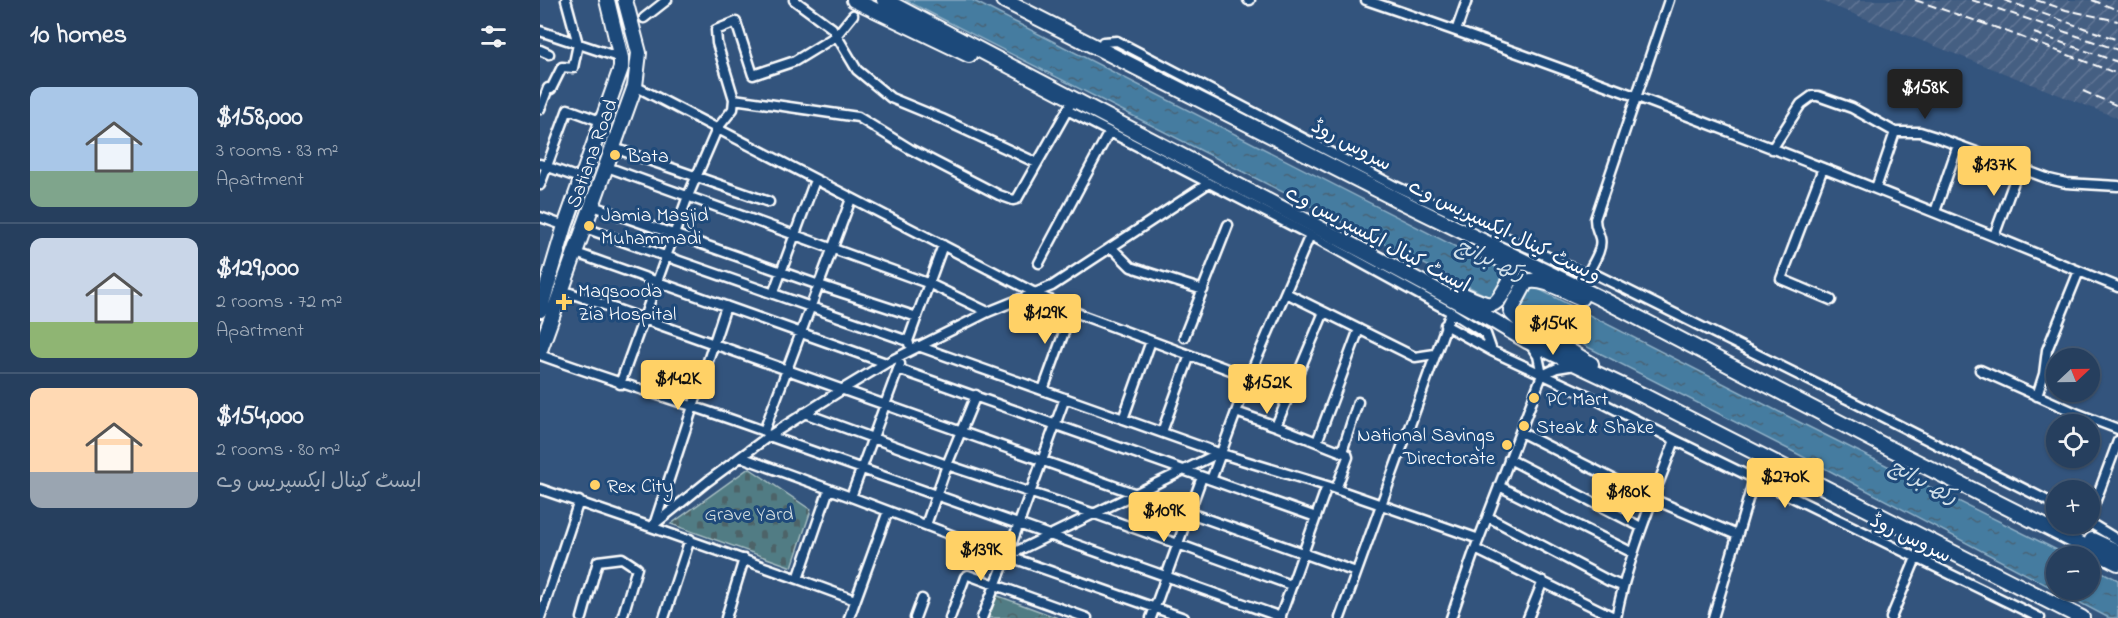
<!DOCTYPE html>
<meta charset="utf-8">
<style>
:root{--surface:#263f5e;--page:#2e4664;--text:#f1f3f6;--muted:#a4afbc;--line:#425873;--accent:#ffd166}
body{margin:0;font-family:"Indie Flower","Playpen Sans Arabic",sans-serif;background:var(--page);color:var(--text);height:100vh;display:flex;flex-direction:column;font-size:22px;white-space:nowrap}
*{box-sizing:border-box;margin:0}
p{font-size:20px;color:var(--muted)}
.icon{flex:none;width:33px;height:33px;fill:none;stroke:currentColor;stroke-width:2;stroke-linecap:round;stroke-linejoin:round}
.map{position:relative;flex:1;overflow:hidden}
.sheet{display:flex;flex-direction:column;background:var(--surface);width:540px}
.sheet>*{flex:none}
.needle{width:39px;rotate:68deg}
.fabs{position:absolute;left:1506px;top:348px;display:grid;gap:12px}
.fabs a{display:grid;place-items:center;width:54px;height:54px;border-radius:50%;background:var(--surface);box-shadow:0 2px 4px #0004,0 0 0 2px var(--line);font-size:30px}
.price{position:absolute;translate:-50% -51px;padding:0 14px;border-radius:6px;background:var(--accent);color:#111;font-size:20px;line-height:39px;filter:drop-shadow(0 2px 3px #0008)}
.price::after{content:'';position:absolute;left:50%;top:36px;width:18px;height:14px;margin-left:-9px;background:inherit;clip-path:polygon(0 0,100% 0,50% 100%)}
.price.on{background:#222;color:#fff}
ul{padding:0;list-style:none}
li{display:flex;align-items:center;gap:18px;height:150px;padding:0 30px}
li+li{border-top:2px solid var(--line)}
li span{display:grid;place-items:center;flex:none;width:168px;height:120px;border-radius:12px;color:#555}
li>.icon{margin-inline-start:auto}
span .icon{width:72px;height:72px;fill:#fffc;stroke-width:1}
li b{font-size:26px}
h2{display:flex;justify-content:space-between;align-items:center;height:72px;padding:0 30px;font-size:26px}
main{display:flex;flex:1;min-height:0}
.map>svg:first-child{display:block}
.industrial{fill:url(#industrial-furrows)}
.forest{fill:url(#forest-crowns);stroke:#a8bec2;stroke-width:1.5}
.cemetery{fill:url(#cemetery-stones);stroke:#a8bec2;stroke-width:1.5}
.water{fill:url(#water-ripples);stroke:#8fb0c6;stroke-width:1.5}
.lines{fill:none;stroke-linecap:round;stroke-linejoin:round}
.street-casing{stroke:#fff;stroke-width:13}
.primary-casing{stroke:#fff;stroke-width:18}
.street{stroke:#1f4a7a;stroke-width:8}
.primary{stroke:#1f4a7a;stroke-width:14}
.rail{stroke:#fff;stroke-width:2;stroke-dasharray:9 4.5;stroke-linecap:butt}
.poi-dot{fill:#ffd166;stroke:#1f4a7a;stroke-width:2}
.labels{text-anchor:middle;stroke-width:6;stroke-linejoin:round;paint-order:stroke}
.street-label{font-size:20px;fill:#fff;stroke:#1f4a7a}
.poi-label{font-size:20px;fill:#fff;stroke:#1f4a7a;text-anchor:start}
.park-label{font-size:20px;fill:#d4dee0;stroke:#1f4a7a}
.water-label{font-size:21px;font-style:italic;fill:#d0dee7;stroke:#1f4a7a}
</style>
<main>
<section class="sheet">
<h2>10 homes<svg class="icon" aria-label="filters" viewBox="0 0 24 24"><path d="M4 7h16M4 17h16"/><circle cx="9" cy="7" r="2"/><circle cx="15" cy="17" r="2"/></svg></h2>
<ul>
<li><span style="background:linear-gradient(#a9c7e8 70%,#7fa58c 0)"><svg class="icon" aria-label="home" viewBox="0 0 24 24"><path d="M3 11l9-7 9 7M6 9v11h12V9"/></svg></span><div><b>$158,000</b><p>3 rooms · 83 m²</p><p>Apartment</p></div></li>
<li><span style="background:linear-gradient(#c9d6e8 70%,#8fb573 0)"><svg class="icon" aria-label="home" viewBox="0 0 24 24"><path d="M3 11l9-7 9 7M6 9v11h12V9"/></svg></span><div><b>$129,000</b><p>2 rooms · 72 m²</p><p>Apartment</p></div></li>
<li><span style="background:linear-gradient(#ffd9b3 70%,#9aa5b1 0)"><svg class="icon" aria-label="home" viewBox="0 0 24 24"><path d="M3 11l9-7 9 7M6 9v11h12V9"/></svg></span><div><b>$154,000</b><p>2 rooms · 80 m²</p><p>ایسٹ کینال ایکسپریس وے</p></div></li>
</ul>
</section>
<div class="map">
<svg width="1578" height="618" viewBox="0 0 1578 618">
<defs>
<pattern id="industrial-furrows" width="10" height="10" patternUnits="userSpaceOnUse" patternTransform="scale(1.5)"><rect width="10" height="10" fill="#455e82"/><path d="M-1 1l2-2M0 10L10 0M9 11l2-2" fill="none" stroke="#617695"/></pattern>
<pattern id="forest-crowns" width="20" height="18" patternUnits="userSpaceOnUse" patternTransform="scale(1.5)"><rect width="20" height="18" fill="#517c84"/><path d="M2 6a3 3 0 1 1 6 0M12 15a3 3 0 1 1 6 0" fill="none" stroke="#4e6468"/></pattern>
<pattern id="cemetery-stones" width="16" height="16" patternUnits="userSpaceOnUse" patternTransform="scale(1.5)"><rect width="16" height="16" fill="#517c84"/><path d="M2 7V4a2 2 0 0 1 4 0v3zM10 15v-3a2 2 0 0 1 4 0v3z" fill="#4e6468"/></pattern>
<pattern id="water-ripples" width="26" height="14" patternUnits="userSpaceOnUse" patternTransform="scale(1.5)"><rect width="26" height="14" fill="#447ba0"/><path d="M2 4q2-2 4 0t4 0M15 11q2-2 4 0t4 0" fill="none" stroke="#486476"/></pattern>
</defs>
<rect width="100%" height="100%" fill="#33547d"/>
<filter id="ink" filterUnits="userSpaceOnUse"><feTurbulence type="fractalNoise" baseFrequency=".0167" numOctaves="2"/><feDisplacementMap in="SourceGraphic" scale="12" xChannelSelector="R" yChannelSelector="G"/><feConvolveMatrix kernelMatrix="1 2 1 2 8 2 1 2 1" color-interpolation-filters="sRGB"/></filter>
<g filter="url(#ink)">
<path class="industrial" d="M1278 0H1578V118Z"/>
<path class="forest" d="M453 594 518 618H445Z"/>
<path class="cemetery" d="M209 468 271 510 252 567 131 524Z"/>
<path class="water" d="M365 0H432L1265 425 1529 556H1516V590H1550V566L1578 580V618H1569L1252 451Z"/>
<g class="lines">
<defs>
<path id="street" d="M254 0 292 28 317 70 351 98 402 119 497 163
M708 0H710
M826 0C1080 86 1330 185 1578 287
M1129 0 1055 219C1055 228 1058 230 1060 238 1063 250 1052 264 1047 275H1057L1311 401 1516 505
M104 18 127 0
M0 31 81 58
M916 31 927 0
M563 42 577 41 855 186 1047 275
M0 50 9 54
M95 86 495 293 544 316 709 377 770 235
M194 99 177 43 176 30 196 22 213 75 255 61 296 36 313 15
M0 109 8 88 11 89 22 67 33 68 38 44 26 0
M527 110 770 235 911 312 946 334 952 351
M74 148 229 202
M1232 149 1261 104 1272 96H1278L1312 108 1355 132H1380L1396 137 1509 179 1526 183 1578 186
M0 164 42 179
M67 167 390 284 448 312
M1283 168 1241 279 1291 300
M0 185 28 109 63 122
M1336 188 1355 132
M53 206 279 285 377 317
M1395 212 1418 145
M0 217 25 226
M45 228 368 341
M1454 236 1479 168
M571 247 591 267 663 290
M36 253 346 363
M499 263 569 132
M22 290 816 572
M746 293 875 357 895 354
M233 294 275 180
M784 312 736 426 807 454 808 457 796 489
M905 325 952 351 1049 396 1135 440 1500 618
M644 337 688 225
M369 344 368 341 403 245
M378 346 679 453 787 486 939 539
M0 355C74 382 150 404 224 431L229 436 741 617
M358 369 776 517
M1440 370 1536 413 1578 429
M1002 375 1017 368 1035 365
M80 384 148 196 177 129 193 109 194 99 318 117 370 149 459 195 473 200 477 199 533 100
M503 390 532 310
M1497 396 1504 374 1507 350 1539 271
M696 412 736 426
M264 413 407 465 555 514 751 585
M583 419 611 341
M224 431 311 199
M622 432 650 355
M980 432 1113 499 1197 535
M777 442 819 329
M802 452 818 402
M201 457 311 497 360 364
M969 459 1101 527
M671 480 709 377
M959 486 1093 553
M0 489 111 527 168 481 229 436 303 389 346 363 448 312 512 286 669 183
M311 497 467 556 644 618
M1550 516 1578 441
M948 517 1069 581 1082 586
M115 522 186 306
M1550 523 1578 540
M386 525 407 465 436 395
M111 527 258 579 289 489
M935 549 1076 618
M467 556 679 453
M258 579 315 600
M0 618 39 501
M42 618 58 561 82 558 97 568 82 618
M124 618 150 539
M186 618 204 559
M309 618 348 511
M375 618 382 599
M410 618 425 577 428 575 547 618
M442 618 467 556 525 398
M611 618 662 477
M740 618 787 486
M800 618 911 312
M911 618 935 549 1002 375 998 356 990 344
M988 618 1003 581
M1076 618C1088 556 1113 499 1135 440
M1173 618 1214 479
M1351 618 1376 558"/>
<path id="primary" d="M314 0 429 55
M344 0 827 253 952 320 987 341 1104 396 1542 618
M463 0 858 200 1064 300 1343 445 1578 563
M919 293C957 310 953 311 973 275 972 263 958 258 948 253
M1041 298C1026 292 1002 276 986 282L971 310 972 313 979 320 1051 364
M0 310 25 226 81 68V58L67 0
M0 350 95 86 99 53 85 0
M1552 540 1578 552"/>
</defs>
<use href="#street" class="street-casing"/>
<use href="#primary" class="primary-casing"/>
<use href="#street" class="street"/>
<use href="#primary" class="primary"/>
<path class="rail" d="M1375 0 1460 29 1578 74
M1432 0 1578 50
M1464 0 1578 40
M1496 0 1526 10 1578 21
M1552 0 1578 10
M1494 33 1578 62
M1543 91 1578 106"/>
</g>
</g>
<g class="poi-dot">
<circle cx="75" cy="155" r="6"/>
<circle cx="49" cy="226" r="6"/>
<path d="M21 293h6v6h6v6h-6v6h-6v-6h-6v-6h6z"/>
<circle cx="994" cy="398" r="6"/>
<circle cx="984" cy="426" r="6"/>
<circle cx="967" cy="445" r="6"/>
<circle cx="55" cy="485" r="6"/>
</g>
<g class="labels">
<g class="street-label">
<text transform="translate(812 144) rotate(28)" y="7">سروس روڈ</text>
<text transform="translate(51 153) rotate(-70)" y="7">Satiana Road</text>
<text transform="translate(965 230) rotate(26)" y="7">ویسٹ کینال ایکسپریس وے</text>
<text transform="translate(838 238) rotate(28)" y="7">ایسٹ کینال ایکسپریس وے</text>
<text transform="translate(1371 537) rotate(26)" y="7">سروس روڈ</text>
</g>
<g class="poi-label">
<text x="87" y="162">Bata</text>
<text x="61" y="221">Jamia Masjid<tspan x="61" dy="23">Muhammadi</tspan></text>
<text x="38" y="297">Maqsooda<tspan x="38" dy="23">Zia Hospital</tspan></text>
<text x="1006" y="405">PC Mart</text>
<text x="996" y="433">Steak &amp; Shake</text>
<text x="955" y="441" text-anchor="end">National Savings<tspan x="955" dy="23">Directorate</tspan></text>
<text x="67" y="492">Rex City</text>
</g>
<g class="park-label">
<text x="209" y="520">Grave Yard</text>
</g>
<g class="water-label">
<text transform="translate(951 259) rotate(25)" y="7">رکھ برانچ</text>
<text transform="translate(1384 481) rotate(28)" y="7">رکھ برانچ</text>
</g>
</g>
</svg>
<div class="fabs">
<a><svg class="needle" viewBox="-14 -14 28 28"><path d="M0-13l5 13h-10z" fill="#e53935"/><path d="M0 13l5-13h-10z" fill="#a4afbc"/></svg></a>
<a><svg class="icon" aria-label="locate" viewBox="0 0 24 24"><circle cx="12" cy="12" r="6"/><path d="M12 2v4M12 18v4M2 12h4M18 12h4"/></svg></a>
<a>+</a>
<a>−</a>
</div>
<b class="price on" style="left:1385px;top:120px">$158K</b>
<b class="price" style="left:1454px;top:197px">$137K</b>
<b class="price" style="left:505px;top:345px">$129K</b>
<b class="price" style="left:1013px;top:356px">$154K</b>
<b class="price" style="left:138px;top:411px">$142K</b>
<b class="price" style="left:727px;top:415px">$152K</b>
<b class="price" style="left:1245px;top:509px">$270K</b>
<b class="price" style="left:1088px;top:524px">$180K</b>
<b class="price" style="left:624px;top:543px">$109K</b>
<b class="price" style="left:441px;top:582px">$139K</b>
</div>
</main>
